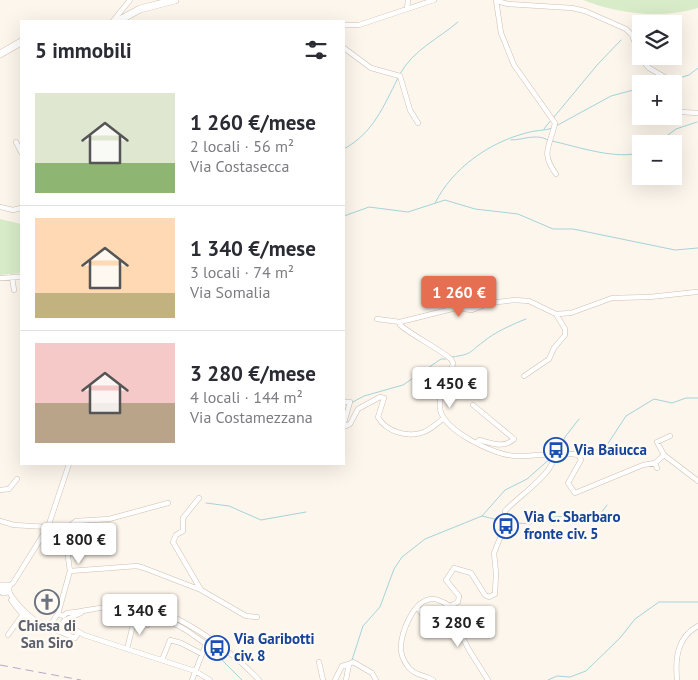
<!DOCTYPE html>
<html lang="it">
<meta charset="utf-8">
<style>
:root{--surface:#fff;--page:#f7f7f7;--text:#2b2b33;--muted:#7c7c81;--line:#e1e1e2;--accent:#e76f51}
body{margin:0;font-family:"PT Sans",sans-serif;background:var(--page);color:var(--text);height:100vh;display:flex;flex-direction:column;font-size:19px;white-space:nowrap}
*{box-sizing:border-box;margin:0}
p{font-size:16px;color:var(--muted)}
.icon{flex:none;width:28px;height:28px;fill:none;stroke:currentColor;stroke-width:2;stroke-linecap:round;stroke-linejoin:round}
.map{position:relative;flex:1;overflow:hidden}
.sheet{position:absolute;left:20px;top:20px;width:325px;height:445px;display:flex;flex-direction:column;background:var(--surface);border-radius:0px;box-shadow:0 5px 20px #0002}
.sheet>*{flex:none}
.buttons{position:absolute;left:632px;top:15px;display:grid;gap:10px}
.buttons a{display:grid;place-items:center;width:50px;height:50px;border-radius:0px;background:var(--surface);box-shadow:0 5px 20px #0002;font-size:25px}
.price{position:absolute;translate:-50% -42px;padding:0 11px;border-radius:5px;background:#fff;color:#222;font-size:16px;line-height:32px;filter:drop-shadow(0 1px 2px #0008)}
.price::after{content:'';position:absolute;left:50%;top:30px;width:15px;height:11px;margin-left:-8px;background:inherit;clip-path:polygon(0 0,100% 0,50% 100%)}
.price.on{background:var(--accent);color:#fff}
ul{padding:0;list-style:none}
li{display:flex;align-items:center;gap:15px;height:125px;padding:0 15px}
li+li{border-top:1px solid var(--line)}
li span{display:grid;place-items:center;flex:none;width:140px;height:100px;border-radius:0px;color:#555}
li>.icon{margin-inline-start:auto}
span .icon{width:60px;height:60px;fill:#fffc;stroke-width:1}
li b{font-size:21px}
h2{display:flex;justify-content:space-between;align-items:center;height:60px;padding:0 15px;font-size:21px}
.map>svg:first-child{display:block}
.green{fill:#d8ecc9}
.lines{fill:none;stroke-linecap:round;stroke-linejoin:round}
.stream{stroke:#a5d3da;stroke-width:1}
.street-casing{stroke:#d1beb0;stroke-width:5.5}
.secondary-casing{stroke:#d6c0b0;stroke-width:8}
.street{stroke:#fff;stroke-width:4.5}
.secondary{stroke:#fff;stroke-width:7}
.rail{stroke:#b9a8c9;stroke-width:1;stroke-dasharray:8 5;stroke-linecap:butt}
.labels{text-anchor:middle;stroke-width:5;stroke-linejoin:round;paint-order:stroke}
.transit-label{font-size:15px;font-weight:bold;fill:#164399;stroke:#fffaf3;text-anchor:start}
.worship-label{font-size:15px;font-weight:bold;fill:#5b616d;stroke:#fffaf3}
</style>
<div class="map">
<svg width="698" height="680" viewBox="0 0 698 680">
<rect width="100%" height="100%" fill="#fdf6ec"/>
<path class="green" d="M583 0H698V8C661 19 618 14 583 0Z
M0 219 21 224V273L0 275Z"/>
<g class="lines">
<path class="stream" d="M400 74C413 50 438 39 458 22
M659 84 689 75 698 68
M554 117 598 64 621 40
M556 126 611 96 641 88
M544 129 551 120
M511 140C523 140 536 133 548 140
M552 141C575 146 619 161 641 152
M656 144 676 129 697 122
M344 149C374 132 383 107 398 78
M435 203C453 168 488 143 526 133 535 130 544 131 553 128
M344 216 369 207 408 212 445 200 475 209 518 214 553 229H573L675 250 698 248
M452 357C473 354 468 353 483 342 495 332 511 325 526 319
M351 403 364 396 403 385 441 359H446
M560 450 565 437 579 419
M559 451 585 452 605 448 626 416 654 399 672 403 686 398H698
M206 503 229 506 261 520 306 512
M482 516 502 521
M506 522 530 524 555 517 601 513 607 505
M209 647 242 680
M352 660 363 626 380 607 394 569 402 557 425 539 482 516 505 490 527 479 552 457
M548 680 557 676 570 677 586 671 620 638 635 619 659 602H698"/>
<defs>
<path id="street" d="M496 0 501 33 514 65 555 123C550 147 540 152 556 174
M497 1 508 4 572 8 585 11 626 29 632 35 641 59 649 68 668 79 670 84
M407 8 408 0
M113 21 130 0
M344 25H359L434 0
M344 48 371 68 400 76 410 110 418 123
M674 109 681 112 698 113
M16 142 21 152
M0 207 13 210 21 208
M12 277 14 290
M0 278 21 277
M377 319 400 322 456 308 472 310 490 303 514 300 529 301 556 314 571 313 612 298 650 297 696 292
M400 322V325C416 338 435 346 451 359L453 363 452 368C447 380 438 396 440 409 444 431 494 455 515 456 537 457 557 451 579 455L581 460 568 483 575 493 643 465 655 463 657 468
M524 376 549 359 554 348 565 335V329L556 314
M344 402H350L344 423 346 426 350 424 358 409 380 397 384 398 378 417C386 432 408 438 424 432 431 429 438 423 444 418
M473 405 514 439C504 449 491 443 479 440L477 443
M664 455 657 442 670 436
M655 463 664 455 698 481
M0 490 9 489 17 479
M199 498 183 518V531L176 535 173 542 201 590
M0 521 14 525 48 527 66 543 70 571 58 614
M58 535 76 521 109 519 168 503
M70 571 137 566 144 568 201 590 246 616 257 617
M8 587 13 583 48 527 69 464
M8 590C14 601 37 630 51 623 55 621 54 617 58 614L63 616 67 613C89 611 110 604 132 605 173 607 232 651 259 680
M11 600C20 613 31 625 47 628L55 623 61 625 65 620 81 613
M446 605 469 650 488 680
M417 607 434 629
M119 609 148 625
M147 609 186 630 206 644 192 680
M64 623 84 635 195 671 210 680
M48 627 75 638 79 632
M8 635 23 614
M127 649 135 617
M162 660 170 640 181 643 202 654
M319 662 323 680
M335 680 342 666 349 664
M346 680 349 664 353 662 372 673 376 680
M433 680C425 675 416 676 409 668 405 663 402 657 401 651 400 634 413 599 433 599 439 599 445 603 450 606L458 602 459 596 446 580 454 568 471 573 485 595 489 597 495 594 496 573 494 553 504 528 505 511C516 498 558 471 554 453
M677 680C675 659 677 637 698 626"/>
<path id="secondary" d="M118 21 140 9 175 0
M0 54 21 42
M0 588 3 592 8 591V586H1"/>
</defs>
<use href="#street" class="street-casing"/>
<use href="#secondary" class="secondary-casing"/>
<use href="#street" class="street"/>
<use href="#secondary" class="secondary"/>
<path class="rail" d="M0 665 81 680"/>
</g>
<defs>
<symbol id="bus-ring" viewBox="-11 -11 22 22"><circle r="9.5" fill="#fffaf3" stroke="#1a4fb4" stroke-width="1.5"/><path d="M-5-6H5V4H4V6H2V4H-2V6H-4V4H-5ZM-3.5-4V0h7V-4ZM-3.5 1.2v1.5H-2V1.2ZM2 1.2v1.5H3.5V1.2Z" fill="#1a4fb4"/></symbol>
<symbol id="church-ring" viewBox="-11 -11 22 22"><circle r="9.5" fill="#fffaf3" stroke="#6b7280" stroke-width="1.5"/><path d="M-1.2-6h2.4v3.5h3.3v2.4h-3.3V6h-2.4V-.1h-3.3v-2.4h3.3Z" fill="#6b7280"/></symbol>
</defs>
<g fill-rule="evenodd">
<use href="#bus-ring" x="542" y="436" width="28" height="28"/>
<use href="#bus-ring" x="492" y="512" width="28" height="28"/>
<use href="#church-ring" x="33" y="588" width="28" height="28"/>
<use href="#bus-ring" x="203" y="634" width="28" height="28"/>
</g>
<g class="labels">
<g class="transit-label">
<text x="574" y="455">Via Baiucca</text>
<text x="524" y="522">Via C. Sbarbaro<tspan x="524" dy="17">fronte civ. 5</tspan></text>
<text x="234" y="644">Via Garibotti<tspan x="234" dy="17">civ. 8</tspan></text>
</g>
<g class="worship-label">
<text x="47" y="631">Chiesa di<tspan x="47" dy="17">San Siro</tspan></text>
</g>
</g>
</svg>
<div class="buttons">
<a><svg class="icon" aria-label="layers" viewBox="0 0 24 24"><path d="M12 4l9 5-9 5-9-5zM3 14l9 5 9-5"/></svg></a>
<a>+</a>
<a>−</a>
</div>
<b class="price on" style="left:459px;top:318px">1 260 €</b>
<b class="price" style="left:450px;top:409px">1 450 €</b>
<b class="price" style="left:79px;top:565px">1 800 €</b>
<b class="price" style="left:140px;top:636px">1 340 €</b>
<b class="price" style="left:458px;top:648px">3 280 €</b>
<section class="sheet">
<h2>5 immobili<svg class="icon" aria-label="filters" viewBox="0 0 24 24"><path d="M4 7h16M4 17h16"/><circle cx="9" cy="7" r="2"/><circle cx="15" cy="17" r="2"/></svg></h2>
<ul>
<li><span style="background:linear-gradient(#dfe7d0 70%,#8fb573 0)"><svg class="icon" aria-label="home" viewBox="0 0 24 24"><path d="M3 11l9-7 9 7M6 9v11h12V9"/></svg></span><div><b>1 260 €/mese</b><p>2 locali · 56 m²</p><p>Via Costasecca</p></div></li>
<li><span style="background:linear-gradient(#ffd9b3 75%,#c2b280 0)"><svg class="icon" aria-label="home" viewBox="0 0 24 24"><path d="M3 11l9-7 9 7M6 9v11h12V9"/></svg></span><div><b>1 340 €/mese</b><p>3 locali · 74 m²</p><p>Via Somalia</p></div></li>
<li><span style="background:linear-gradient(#f6c9c9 60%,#b9a48a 0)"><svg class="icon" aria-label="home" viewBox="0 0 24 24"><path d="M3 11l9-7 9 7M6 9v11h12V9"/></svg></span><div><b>3 280 €/mese</b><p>4 locali · 144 m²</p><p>Via Costamezzana</p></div></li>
</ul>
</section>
</div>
